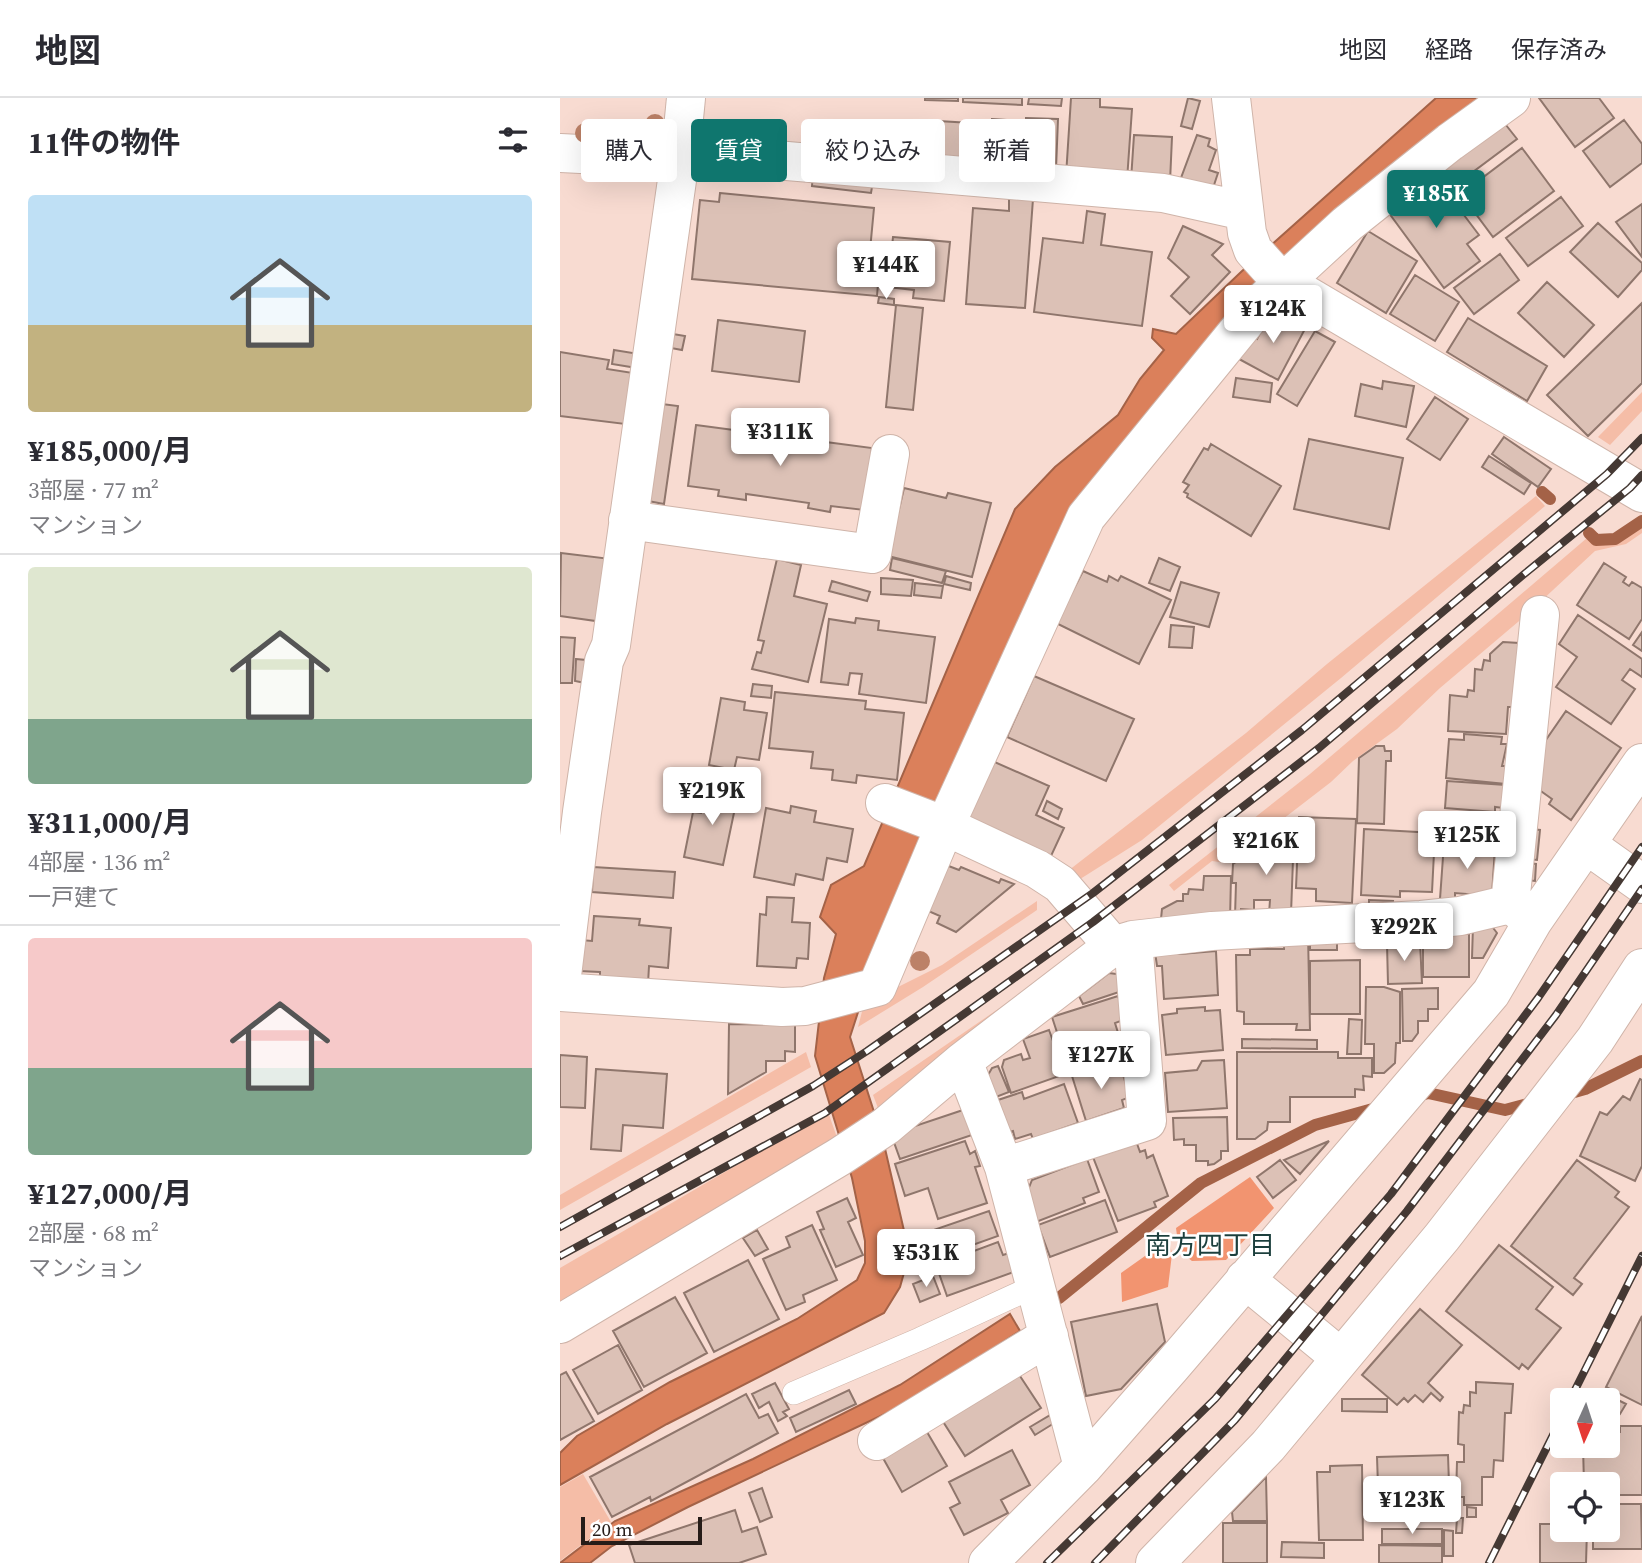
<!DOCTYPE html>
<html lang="ja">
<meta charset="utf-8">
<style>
:root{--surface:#fff;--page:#f2f2f3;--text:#2b2b33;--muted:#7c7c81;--line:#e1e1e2;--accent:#0f766e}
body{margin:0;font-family:"Source Serif 4","Noto Sans JP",serif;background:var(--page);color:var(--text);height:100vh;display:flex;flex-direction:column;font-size:26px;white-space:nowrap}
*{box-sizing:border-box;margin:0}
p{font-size:23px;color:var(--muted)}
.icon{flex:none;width:38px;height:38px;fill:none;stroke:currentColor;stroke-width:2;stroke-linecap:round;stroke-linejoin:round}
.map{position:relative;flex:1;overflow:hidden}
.drawer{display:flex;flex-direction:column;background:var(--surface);width:560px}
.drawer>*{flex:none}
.banner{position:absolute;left:21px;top:21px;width:665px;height:63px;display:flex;gap:14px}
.needle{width:46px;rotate:183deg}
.buttons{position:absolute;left:990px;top:1290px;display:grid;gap:14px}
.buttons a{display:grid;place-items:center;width:70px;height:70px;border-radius:7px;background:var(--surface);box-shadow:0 7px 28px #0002;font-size:35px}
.scale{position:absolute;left:21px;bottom:18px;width:121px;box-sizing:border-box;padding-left:7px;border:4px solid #251c18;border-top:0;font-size:19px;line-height:24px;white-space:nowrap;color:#251c18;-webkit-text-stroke:5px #fff;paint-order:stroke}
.price{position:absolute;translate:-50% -60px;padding:0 16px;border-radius:7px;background:#fff;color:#222;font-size:23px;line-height:46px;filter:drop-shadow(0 2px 4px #0008)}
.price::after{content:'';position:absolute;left:50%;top:42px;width:21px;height:16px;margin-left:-10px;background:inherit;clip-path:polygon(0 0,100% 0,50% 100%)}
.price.selected{background:var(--accent);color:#fff}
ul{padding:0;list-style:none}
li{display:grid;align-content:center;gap:14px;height:371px;padding:0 28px}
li+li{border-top:2px solid var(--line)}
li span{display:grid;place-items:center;height:217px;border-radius:7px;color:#555}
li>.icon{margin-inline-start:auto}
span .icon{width:126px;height:126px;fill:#fffc;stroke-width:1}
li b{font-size:30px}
h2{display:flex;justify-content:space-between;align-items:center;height:84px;padding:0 28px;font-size:30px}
.tag{padding:0 24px;border-radius:7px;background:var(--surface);box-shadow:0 7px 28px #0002;font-size:24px;line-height:63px}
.tag.selected{background:var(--accent);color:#fff}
header{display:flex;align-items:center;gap:42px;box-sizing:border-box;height:98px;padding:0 35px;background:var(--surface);border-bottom:2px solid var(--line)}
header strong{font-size:33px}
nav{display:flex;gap:38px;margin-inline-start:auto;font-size:24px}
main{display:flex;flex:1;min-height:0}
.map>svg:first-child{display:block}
.green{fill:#f5bda7}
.forest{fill:#f29470}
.water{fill:#db805b;stroke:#a46247;stroke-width:2}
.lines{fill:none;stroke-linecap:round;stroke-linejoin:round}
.stream{stroke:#a46247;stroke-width:12}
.building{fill:#dcc1b6;stroke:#8f766c;stroke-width:2}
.service-casing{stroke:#cfb4a9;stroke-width:24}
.minor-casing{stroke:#cfb4a9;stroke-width:40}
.service{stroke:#fff;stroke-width:23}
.minor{stroke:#fff;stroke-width:38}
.rail-casing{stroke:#453934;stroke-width:8}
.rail{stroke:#fff;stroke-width:5;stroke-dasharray:16;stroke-linecap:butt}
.tree{fill:#bc8167}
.labels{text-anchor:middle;stroke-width:5;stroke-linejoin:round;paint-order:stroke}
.neighbourhood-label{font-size:26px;fill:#1c3f3d;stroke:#fff}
</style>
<header>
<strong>地図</strong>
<nav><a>地図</a><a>経路</a><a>保存済み</a></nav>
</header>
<main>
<section class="drawer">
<h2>11件の物件<svg class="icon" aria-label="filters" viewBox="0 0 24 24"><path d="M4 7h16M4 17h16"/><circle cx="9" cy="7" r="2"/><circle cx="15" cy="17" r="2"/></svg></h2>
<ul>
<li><span style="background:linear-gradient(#bfe0f5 60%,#c2b280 0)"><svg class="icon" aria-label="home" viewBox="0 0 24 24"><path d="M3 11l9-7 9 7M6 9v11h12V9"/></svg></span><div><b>¥185,000/月</b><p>3部屋 · 77 m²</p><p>マンション</p></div></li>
<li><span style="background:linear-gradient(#dfe7d0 70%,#7fa58c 0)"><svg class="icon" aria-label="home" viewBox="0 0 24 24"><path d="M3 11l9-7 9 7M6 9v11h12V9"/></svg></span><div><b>¥311,000/月</b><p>4部屋 · 136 m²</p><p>一戸建て</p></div></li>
<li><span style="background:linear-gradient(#f6c9c9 60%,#7fa58c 0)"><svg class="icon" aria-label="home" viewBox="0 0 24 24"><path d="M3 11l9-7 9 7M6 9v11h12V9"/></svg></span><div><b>¥127,000/月</b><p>2部屋 · 68 m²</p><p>マンション</p></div></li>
</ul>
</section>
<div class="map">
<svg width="1082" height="1465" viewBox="0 0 1082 1465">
<rect width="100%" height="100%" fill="#f8dbd1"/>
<path class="green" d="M1082 294V313L1050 347 1038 339Z
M976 398 985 408 781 580 582 742 517 783 504 776 686 635 767 566Z
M1082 428V435L1066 446 1035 453 965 518 880 590 837 631 793 663 771 684 666 765 652 763 614 793 609 787 750 676 1027 440 1035 446 1054 444Z
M477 803V812L363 889 298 929 304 906 382 867Z
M492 874 321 1018 313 997Z
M246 954 251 969 0 1112V1097Z
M268 1014 279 1045 0 1213V1170Z
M23 1376 51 1424 0 1463V1389Z"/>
<path class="forest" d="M690 1079 714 1110 666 1162 632 1163 619 1153 616 1130Z
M609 1141 612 1156 608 1189 562 1204 561 1175Z"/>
<path class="water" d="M876 0H935L515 411 309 880 290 939 323 1042 345 1137 347 1164 340 1189 324 1215 107 1326 0 1387V1355L17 1338 110 1284 237 1221 297 1182 305 1165V1143L292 1080 255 958 264 880 276 836 260 819 271 787 304 768 455 411 495 369 558 317 580 281 604 252 592 240 593 231 616 236 681 174Z
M450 1216 460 1233 348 1305 128 1409 52 1448 30 1465H0L55 1423 193 1361 340 1287Z"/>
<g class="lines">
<path class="stream" d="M982 394 990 401
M1029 435 1036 442 1055 441 1082 423
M1004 997 1025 991 1082 963
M854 999 868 995 945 1012 972 1005
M499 1200 641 1085 755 1027 820 1009"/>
</g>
<path class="building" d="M365 0H398V3L365 2Z
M403 0H462V7L403 4Z
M469 0H502L501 8 468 6Z
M511 0H540V9L572 11 567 82 506 78Z
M628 0 640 3 632 31 621 28Z
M979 0H1039L1054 20 1015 49Z
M466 20 498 21 496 71 465 70Z
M432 21 463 23 460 71 430 62Z
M362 22 427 26 425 65 359 61Z
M942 22 957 41 890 91 875 72Z
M1064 22 1082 46V65L1050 89 1023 53Z
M574 37 612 39 610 84 571 82Z
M637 37 650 41 648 48 656 52 649 72 658 75 650 99 618 88Z
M962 50 994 93 933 139 901 96Z
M253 76 313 83 311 95 252 88Z
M873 76 919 137 907 146 920 163 884 190 826 111Z
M160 95 314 110 307 184 318 186 317 198 132 181 140 102 159 104Z
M449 99 473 101 465 210 406 206 413 110 449 113Z
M1001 99 1023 128 968 168 946 140Z
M1082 106V159L1056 124Z
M527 113 545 116 541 147 592 154 582 228 474 214 483 140 523 145Z
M1038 125 1082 165V172L1058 199 1010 154Z
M623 128 663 146 652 157 670 174 630 216 611 198 629 179 608 160Z
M808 133 857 163 826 215 777 185Z
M333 139 390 144 384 203 353 200 354 192 328 189Z
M940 156 959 182 914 216 894 190Z
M855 177 899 204 875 243 830 216Z
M987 184 1034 227 1004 259 958 215Z
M319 199 334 201V207L318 205Z
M1082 205V285L1028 338 987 297Z
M336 207 363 210 353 312 326 309Z
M712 212 746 229 718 282 679 261 691 239 697 241Z
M908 220 987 268 967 303 887 254Z
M158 222 245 233 239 284 152 273Z
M755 233 775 244 737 308 717 296Z
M113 236 125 238 122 252 111 250Z
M54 252 79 256 77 270 52 266Z
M0 254 49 262 47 271 73 275 65 326 0 318Z
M676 280 712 285 710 304 673 299Z
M823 283 854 288 846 329 795 318 801 286 822 291Z
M875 299 908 321 880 362 847 341Z
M102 306 118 308 104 406 88 403Z
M136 327 312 350 304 412 271 408 270 414 248 410 249 405 186 396V402L158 398 159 392 128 388Z
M944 339 991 371 978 389 932 356Z
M749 341 843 360 829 431 734 411Z
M651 346 721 388 691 438 627 399 628 396 624 394 629 387 623 384 644 350 648 352Z
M929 358 971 385 964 396 922 369Z
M344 390 386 400 388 395 431 405 412 479 328 458Z
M1 455 51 461 43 524 0 518Z
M332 460 386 473 382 485 330 472Z
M599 460 620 469 610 493 589 485Z
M217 461 241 467 234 498 267 506 248 584 192 571 197 554 201 555 204 543 198 542Z
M1044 465 1066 479 1063 484 1069 488 1072 484 1082 490V521L1069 541 1017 507Z
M523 473 547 484 549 478 558 483 561 478 611 502 579 566 496 525Z
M386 478 411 485 410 492 384 486Z
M321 480 353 482 351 498 321 496Z
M272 483 310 494 307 503 269 493Z
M621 484 659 495 649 529 610 519Z
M355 485 383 488 381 500 354 497Z
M1018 517 1082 561V579L1070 571 1062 582 1075 591 1051 626 996 589 1017 559 999 546Z
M296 520 319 523 318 532 375 539 366 605 299 596 302 576 290 575 288 587 261 584 269 521 295 525Z
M611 527 634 529 632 550 609 549Z
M1082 534V553L1073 547Z
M0 539 15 540 12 585H0Z
M943 544 959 545 955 609H948L946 636 888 633 890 597 907 599 908 592 914 593 915 571 922 572 924 562 930 563V556Z
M16 561 26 562 25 585 15 583Z
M474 578 574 621 546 683 447 639Z
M193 586 212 588 211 600 191 598Z
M215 594 306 603 305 611 344 615 337 682 297 677 296 685 272 682 273 672 251 670 253 654 209 650Z
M161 600 185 604 184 612 207 615 199 662 177 659 174 672 149 667Z
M1006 613 1061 650 1011 722 989 706 992 701 978 691 981 649Z
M904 636 942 639 941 646H947L942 668H948L946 686 886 680 889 641 904 642Z
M816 648H824L825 653H831V663H826L824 726 797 725 799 660Z
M430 662 489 688 476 717 504 730 491 758 404 720Z
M887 683 946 687 943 710 935 709V714L885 710Z
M167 689 179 691 163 767 124 759 133 714 141 715 145 692 165 696Z
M487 703 502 711 498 721 483 713Z
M231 708 256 713 254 724 293 731 287 764 267 760 263 782 236 776 234 787 194 779 206 710 230 715Z
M884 714 939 718 937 746 882 741Z
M739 719 796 721 792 805 756 803V791L736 790Z
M804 731 875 735 872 794 840 793V799L801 797Z
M971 731 980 732 977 762 969 761Z
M720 734H734L731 816H709L710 802H694V812L681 811V818H675L676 785H672L673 766 698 748 719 749Z
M884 745 935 749 932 798 895 795V802L880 801Z
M968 765 976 766 975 783 967 782Z
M386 767 399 772 401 769 439 785 441 781 454 786 396 834 377 825 380 818 366 812Z
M33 769 115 774 113 800 32 794Z
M644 778H671L670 822 601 821 602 811 617 803H623V796H628L629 791 643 792Z
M207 799 234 800 232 824 250 825 248 861 237 860 236 870 197 868 200 816 206 817Z
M809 802 833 803 832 812 809 811Z
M34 818 80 821 79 827 111 830 108 870 89 868 88 886 40 882V874L19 873 21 842 32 843Z
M927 822 937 835 923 860H912L913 828Z
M724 836H748L750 932H736L737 926H684V914L677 913 676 857H690V851H724Z
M777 836V852H750V837Z
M863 836H909V879H863Z
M860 844 862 885 828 886 827 846Z
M656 853 658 897 604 901 602 868H597L595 854 620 856Z
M800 862V916H750V863Z
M549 875 564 877 562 893 523 906 519 898Z
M806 889H824L840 894V945H836L835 965 824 975H814V946H805Z
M878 890V911H868V923H858V935L852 943H843L842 891Z
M558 898 566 921 555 925 559 938 504 956 492 919Z
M645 909V913L660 912 663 952 606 957 602 917 617 915V911Z
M789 921 802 922 801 956H787Z
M169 926 235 927V954L225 953V963H206V974L168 996Z
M489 932 505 976 451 995 442 969 444 962 461 956 463 962 470 960 463 941Z
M682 941 757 942V951L682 950Z
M677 954H778V960H812V979L803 978 804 992 795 991V999H730V1024H708L707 1032 695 1041H677Z
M0 957 27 959 25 1010 0 1009Z
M664 962 667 1010 608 1014 605 975 637 972 642 963Z
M559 964 570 999 562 1002 564 1010 526 1023 512 978Z
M438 968 449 994 436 999 428 977 432 970Z
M36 971 107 976 103 1030 63 1027 61 1053 31 1051Z
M1080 981 1082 982V1068L1075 1083 1020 1058 1040 1014 1047 1017 1063 998 1070 1002Z
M504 986 518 1025 473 1041 471 1036 455 1041 453 1033 446 1035 435 1003 462 994 464 1001Z
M403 1012 418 1035 340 1061 331 1036Z
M667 1019 668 1053H661V1061L654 1066 648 1067V1063H636V1047H624V1041L614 1042 613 1020Z
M405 1043 410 1056 415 1053 420 1068 415 1069 427 1105 378 1121 368 1090 345 1098 335 1066Z
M576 1043 580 1054 585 1052 587 1060 593 1057 608 1098 594 1104 596 1109 558 1123 533 1059Z
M769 1043 740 1076 724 1062Z
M527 1061 539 1094 523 1100 525 1105 476 1124 466 1097 472 1082Z
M720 1062 736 1082 713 1100 697 1079Z
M1017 1062 1059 1094 1055 1099 1069 1109 1014 1180 1022 1186 1013 1197 951 1148Z
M287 1100 296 1120 288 1124 303 1157 276 1169 260 1132 264 1131 257 1114Z
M545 1102 557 1134 490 1159 478 1127Z
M429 1113 438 1138 365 1164 356 1138Z
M252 1127 277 1182 243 1197 245 1204 226 1212 203 1161 230 1149 226 1139Z
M197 1132 208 1151 195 1158 183 1140Z
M438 1144 443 1157 456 1153 462 1171 387 1198 376 1167Z
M939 1147 993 1189 976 1211 1001 1230 968 1271 962 1266 959 1271 886 1213Z
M188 1162 219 1221 154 1254 124 1195Z
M373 1178 380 1196 360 1204 353 1186Z
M115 1199 147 1255 84 1289 53 1233Z
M597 1206 605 1244 561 1291 526 1298 511 1224Z
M860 1211 902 1247 868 1285 883 1299 880 1303 871 1295 863 1304 855 1297 848 1304 844 1300 837 1307 802 1277Z
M1082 1218V1307L1046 1289Z
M58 1247 82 1292 38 1316 13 1272Z
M6 1274 34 1323 0 1342V1277Z
M458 1275 481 1310 405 1358 382 1322Z
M916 1284 953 1286 951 1315H945L943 1363 934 1362 933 1379H922V1407H904V1399H896L897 1364H904V1347L898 1346 899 1314 903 1315 904 1307 910 1308V1294L916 1295Z
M215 1285 229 1311 223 1314 227 1318 218 1323 209 1304 199 1310 192 1296Z
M289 1292 296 1306 236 1334 230 1320Z
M1044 1295 1066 1306 1060 1316 1048 1309V1302H1040Z
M186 1296 199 1320 208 1316 218 1335 91 1403 90 1399 52 1419 30 1379Z
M782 1301H827V1314L782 1313Z
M492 1316 496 1324 475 1337 470 1329Z
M1060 1328H1082V1397H1048V1386H1024L1023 1348H1048V1342H1058L1057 1334H1060Z
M367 1334 387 1368 342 1394 323 1360Z
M452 1352 470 1387 441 1402 448 1415 404 1437 390 1410 400 1405 389 1384Z
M888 1357 890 1415 819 1417 817 1359Z
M802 1367 803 1442H759L757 1374H770V1368Z
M706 1379 707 1423H673L672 1414Z
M202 1390 212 1419 200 1424 189 1395Z
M1048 1406H1081L1082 1451H1033V1432H1048Z
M907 1409 916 1410V1419H907Z
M175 1412 182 1434 197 1429 206 1456 179 1465H75L69 1447Z
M897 1420H903L902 1435H896Z
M663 1425H707V1465H663Z
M980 1426H1003V1432H1027L1026 1465H980Z
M822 1431H882V1446H822Z
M884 1432 893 1433V1458H884Z
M722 1444 764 1445V1460L721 1459Z
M819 1447 882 1448V1465H819Z"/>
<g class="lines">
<defs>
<path id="service" d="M234 1295 360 1241 475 1188"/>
<path id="minor" d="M671 0 687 135 693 152 719 181 1082 395
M121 54 603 95 684 113
M0 55 120 61
M68 422 312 456 330 356
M325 705 385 728 477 771 500 786 553 848
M1027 747 1082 786
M950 806 980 517
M573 842 652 833 861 822 900 818 950 806 973 823
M0 894 222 909 245 908 317 889 385 728 526 419 700 206 787 126 890 44 951 0
M0 894 22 714 44 563 51 547 120 61 126 0
M444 1069 523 1369
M685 1181 781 1260
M0 1226 279 1059 326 1028 403 963 553 848 573 842 587 1023 444 1069 403 963
M317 1343 489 1238
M428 1465 523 1369 611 1269 931 895 973 823 1082 665
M595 1465 708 1348 882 1139 1035 942 1082 870"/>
</defs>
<use href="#service" class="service-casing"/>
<use href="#minor" class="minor-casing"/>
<use href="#service" class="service"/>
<use href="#minor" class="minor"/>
<defs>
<path id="rail" d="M0 1129 253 988 307 953 533 795 742 632 1047 376 1082 340
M0 1158 265 1015 533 824 759 650 963 477 1070 390 1082 377
M1010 1302 1082 1158
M487 1465 655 1301 831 1096 978 900 1082 749
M535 1465 675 1322 847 1113 996 917 1082 791
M929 1465 1003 1317"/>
</defs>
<use href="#rail" class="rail-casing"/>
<use href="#rail" class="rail"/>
</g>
<g class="tree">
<circle cx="95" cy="26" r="10"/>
<circle cx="63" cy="34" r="10"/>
<circle cx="25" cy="35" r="10"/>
<circle cx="360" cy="863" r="10"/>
</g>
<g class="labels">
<g class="neighbourhood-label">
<text x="650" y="1156">南方四丁目</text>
</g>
</g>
</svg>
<div class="buttons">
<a><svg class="needle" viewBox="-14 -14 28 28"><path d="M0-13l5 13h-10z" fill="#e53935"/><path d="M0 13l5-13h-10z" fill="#7c7c81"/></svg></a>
<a><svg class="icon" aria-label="locate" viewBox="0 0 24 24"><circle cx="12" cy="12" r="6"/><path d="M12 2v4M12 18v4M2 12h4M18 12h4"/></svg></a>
</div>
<div class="scale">20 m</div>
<b class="price selected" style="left:876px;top:132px">¥185K</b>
<b class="price" style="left:326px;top:203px">¥144K</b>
<b class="price" style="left:713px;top:247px">¥124K</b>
<b class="price" style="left:220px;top:370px">¥311K</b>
<b class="price" style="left:152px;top:729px">¥219K</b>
<b class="price" style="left:907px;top:773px">¥125K</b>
<b class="price" style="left:706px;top:779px">¥216K</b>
<b class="price" style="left:844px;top:865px">¥292K</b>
<b class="price" style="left:541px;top:993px">¥127K</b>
<b class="price" style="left:366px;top:1191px">¥531K</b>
<b class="price" style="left:852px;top:1438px">¥123K</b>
<div class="banner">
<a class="tag">購入</a>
<a class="tag selected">賃貸</a>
<a class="tag">絞り込み</a>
<a class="tag">新着</a>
</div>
</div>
</main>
